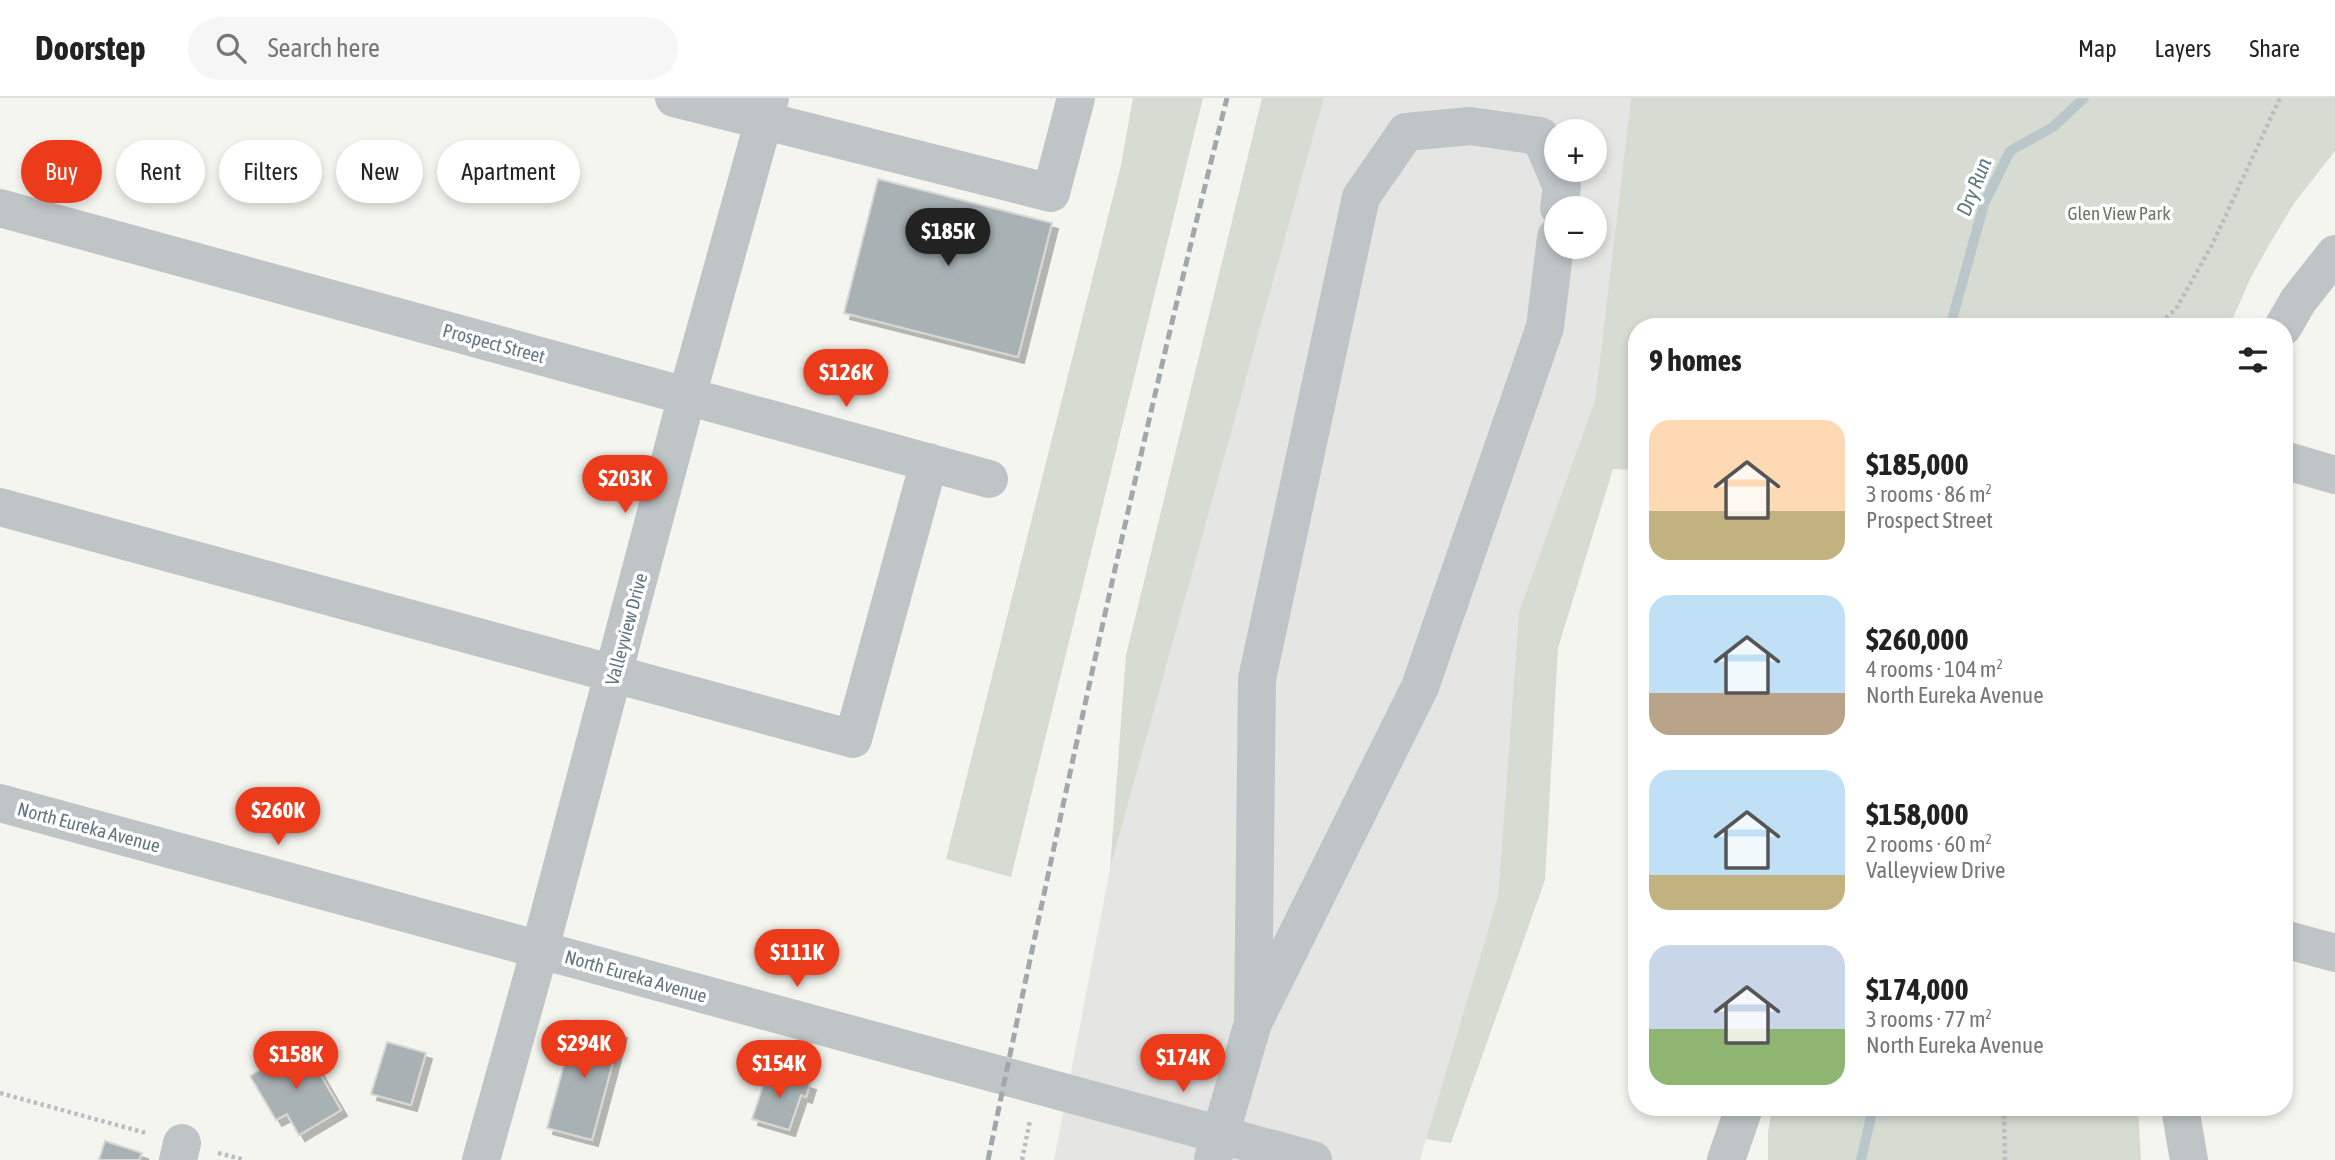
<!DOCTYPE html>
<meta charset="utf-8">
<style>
:root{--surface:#fff;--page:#f6f6f6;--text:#222;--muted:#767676;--line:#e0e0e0;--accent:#ec3b1a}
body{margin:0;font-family:"Asap Condensed",sans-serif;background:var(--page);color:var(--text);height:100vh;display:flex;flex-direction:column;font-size:26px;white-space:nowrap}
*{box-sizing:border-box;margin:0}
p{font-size:23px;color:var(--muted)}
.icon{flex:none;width:38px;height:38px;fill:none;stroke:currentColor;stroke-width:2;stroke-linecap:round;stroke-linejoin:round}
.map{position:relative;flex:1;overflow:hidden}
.sheet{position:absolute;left:1628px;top:220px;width:665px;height:798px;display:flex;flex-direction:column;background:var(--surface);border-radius:28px;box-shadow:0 4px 10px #0003}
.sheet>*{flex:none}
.hud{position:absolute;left:21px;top:42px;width:665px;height:63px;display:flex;gap:14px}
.buttons{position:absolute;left:1544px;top:21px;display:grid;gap:14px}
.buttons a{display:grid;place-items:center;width:63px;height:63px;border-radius:50%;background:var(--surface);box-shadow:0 4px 10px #0003;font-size:35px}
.price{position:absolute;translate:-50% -60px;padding:0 16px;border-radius:24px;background:var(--accent);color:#fff;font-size:23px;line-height:46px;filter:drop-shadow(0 2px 4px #0008)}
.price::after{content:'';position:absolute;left:50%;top:42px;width:21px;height:16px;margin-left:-10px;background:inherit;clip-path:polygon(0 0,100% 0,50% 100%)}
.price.active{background:#222;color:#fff}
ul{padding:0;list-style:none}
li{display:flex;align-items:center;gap:21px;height:175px;padding:0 21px}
li span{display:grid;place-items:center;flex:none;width:196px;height:140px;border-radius:21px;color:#555}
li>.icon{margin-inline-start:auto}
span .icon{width:84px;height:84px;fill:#fffc;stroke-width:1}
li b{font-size:30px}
h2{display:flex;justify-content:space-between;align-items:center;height:84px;padding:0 21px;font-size:30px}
.pill{padding:0 24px;border-radius:32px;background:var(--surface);box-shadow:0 4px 10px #0003;font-size:24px;line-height:63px}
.pill.active{background:var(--accent);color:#fff}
header{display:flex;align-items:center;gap:42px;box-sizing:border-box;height:98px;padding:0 35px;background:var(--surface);border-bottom:2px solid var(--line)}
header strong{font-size:33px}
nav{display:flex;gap:38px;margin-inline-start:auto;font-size:24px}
.search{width:490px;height:63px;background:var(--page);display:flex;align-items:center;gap:18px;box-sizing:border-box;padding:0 24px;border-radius:38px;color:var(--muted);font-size:26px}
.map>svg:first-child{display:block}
.built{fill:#e5e6e4;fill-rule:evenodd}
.green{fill:#d6dcd1}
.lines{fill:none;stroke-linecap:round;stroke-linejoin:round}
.stream{stroke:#b9c7cb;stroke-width:10}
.building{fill:#a8b2b5;stroke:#d6d6d3;stroke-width:2;filter:url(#shadow)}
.path{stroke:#bbbec0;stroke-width:4.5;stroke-dasharray:3.5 3.5;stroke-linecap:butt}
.minor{stroke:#bfc5c7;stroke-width:38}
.rail{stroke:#a0a8ad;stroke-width:5;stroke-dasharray:10 5;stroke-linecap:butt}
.labels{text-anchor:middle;stroke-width:7;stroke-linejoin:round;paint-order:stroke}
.park-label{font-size:19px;fill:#687a61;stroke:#fff}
.street-label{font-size:19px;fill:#627783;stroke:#fff}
.water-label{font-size:21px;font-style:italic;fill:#5e7a81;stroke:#fff}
</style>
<header>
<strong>Doorstep</strong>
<div class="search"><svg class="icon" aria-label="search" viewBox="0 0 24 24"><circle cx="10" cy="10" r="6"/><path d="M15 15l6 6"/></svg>Search here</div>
<nav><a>Map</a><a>Layers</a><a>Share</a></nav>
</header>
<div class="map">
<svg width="2335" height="1062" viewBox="0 0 2335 1062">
<defs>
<filter id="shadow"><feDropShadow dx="6" dy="6" stdDeviation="0" flood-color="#0004"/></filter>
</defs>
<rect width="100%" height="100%" fill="#f5f5f0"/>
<path class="built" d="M1324 0H1631L1595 302 1519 514 1498 798 1420 1062H1054L1110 771ZM1556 33H1594V72H1556ZM1556 110H1594V149H1556Z"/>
<path class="green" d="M1133 0H1203L1011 779 946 761 1121 67Z
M1262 0H1324L1110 771 1126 557Z
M1631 0H2335V53L2295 104 2272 142 2251 179 2229 229H1636V372L1613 371 1558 550 1545 782 1451 1045 1426 1041 1498 798 1519 514 1595 302Z
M1772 1010H2138L2141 1062H1768V1034Z"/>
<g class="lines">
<path class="stream" d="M1950 229 1984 106 2010 53 2053 29 2084 0
M1861 1062 1873 1010"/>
</g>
<path class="building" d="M878 81 1052 125 1018 259 844 215Z
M576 922 621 934 592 1042 547 1030Z
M387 944 426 955 411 1007 371 996Z
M303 947 341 1012 299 1037 287 1016 276 1022 250 978Z
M768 973 810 986 806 999 801 997 789 1032 752 1021Z
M105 1043 142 1055 139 1062H99Z"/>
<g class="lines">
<path class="path" d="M2155 229 2176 211 2212 147 2280 0
M0 995 146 1035
M2004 1010 2005 1062
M218 1055 245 1062
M1022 1062 1030 1022"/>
<path class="minor" d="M674 0 1051 95 1076 0
M0 110 989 381
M2283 229 2298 203 2335 156
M2284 362 2335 377
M0 409 853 641 929 364
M0 705 1313 1062
M2284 841 2335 855
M1253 925 1257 581 1361 99 1406 34 1470 28 1540 38 1562 89 1559 110
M2180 1010 2189 1062
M1213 1061 1253 925 1420 589 1545 229 1556 139
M178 1062 182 1045
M481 1062 540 851 687 298 770 0
M1726 1062 1744 1010"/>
<path class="rail" d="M988 1062C1062 707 1138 352 1227 0"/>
</g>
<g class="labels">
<g class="park-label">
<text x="2119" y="122">Glen View Park</text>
</g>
<g class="street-label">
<text transform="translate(494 245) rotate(15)" y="7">Prospect Street</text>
<text transform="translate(626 531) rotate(-75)" y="7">Valleyview Drive</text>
<text transform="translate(89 729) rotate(15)" y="7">North Eureka Avenue</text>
<text transform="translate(636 878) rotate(16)" y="7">North Eureka Avenue</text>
</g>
<g class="water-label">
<text transform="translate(1974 89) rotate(-68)" y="7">Dry Run</text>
</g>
</g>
</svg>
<div class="buttons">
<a>+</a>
<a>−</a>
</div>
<b class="price active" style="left:948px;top:170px">$185K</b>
<b class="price" style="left:846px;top:311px">$126K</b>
<b class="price" style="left:625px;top:417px">$203K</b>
<b class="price" style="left:278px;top:749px">$260K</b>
<b class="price" style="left:797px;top:891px">$111K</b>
<b class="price" style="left:584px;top:982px">$294K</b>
<b class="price" style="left:296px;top:993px">$158K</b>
<b class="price" style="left:1183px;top:996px">$174K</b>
<b class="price" style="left:779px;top:1002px">$154K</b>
<div class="hud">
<a class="pill active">Buy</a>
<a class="pill">Rent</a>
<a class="pill">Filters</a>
<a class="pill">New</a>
<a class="pill">Apartment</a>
</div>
<section class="sheet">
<h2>9 homes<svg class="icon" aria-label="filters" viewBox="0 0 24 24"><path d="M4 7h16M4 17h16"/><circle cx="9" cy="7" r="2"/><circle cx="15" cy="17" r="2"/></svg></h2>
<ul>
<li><span style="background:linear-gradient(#ffd9b3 65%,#c2b280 0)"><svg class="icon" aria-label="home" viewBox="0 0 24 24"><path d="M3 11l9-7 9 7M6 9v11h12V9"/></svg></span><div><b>$185,000</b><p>3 rooms · 86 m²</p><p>Prospect Street</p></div></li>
<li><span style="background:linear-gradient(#bfe0f5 70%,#b9a48a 0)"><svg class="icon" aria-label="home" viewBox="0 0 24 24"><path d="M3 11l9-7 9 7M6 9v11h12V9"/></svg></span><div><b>$260,000</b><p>4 rooms · 104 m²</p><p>North Eureka Avenue</p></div></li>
<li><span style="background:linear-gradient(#bfe0f5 75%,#c2b280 0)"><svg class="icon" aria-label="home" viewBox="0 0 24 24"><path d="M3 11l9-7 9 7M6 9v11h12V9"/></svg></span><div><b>$158,000</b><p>2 rooms · 60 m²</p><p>Valleyview Drive</p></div></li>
<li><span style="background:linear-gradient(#c9d6e8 60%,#8fb573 0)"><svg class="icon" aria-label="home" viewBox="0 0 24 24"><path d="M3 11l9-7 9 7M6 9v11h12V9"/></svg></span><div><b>$174,000</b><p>3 rooms · 77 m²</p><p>North Eureka Avenue</p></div></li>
</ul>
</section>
</div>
